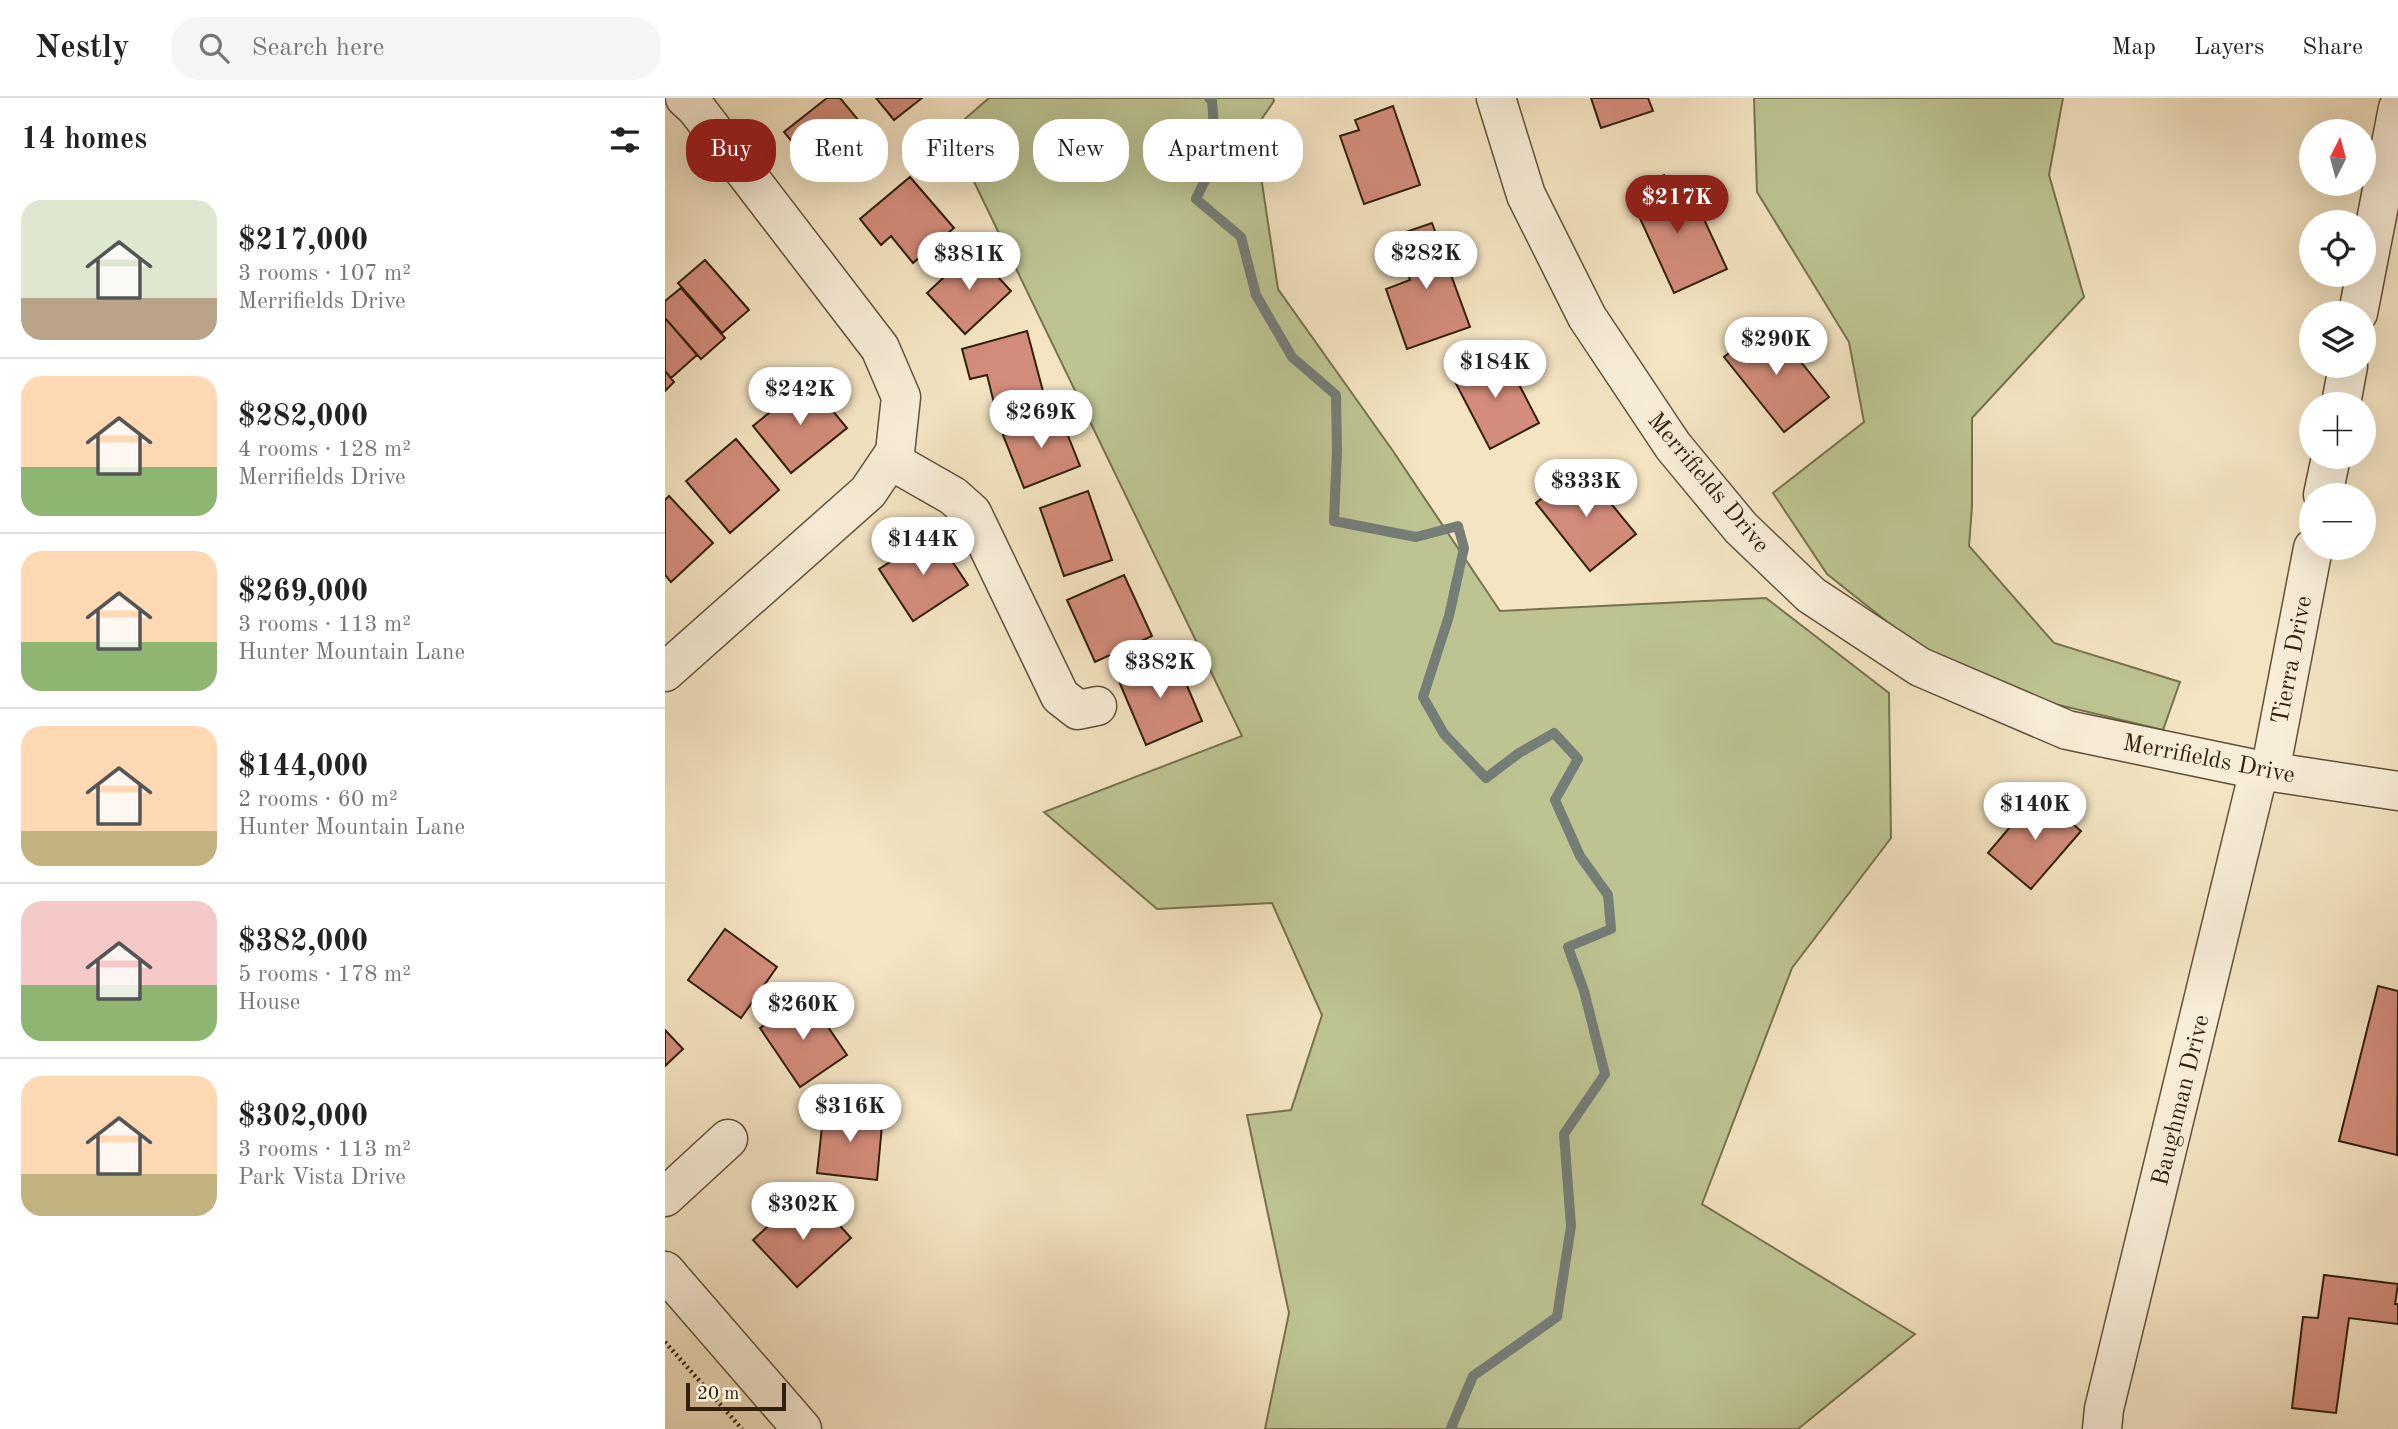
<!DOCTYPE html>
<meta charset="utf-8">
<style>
:root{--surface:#fff;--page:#f6f6f6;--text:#222;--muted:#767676;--line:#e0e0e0;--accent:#8f2418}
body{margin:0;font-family:"Old Standard TT",serif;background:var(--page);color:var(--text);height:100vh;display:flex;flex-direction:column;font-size:26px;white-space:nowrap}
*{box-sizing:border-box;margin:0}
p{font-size:23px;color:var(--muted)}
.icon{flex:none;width:38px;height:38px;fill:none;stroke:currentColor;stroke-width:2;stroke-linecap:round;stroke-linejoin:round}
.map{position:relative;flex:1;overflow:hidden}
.details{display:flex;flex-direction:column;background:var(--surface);width:665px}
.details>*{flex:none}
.banner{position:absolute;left:21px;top:21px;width:665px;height:63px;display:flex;gap:14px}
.needle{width:46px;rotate:6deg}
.tools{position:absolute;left:1634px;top:21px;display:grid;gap:14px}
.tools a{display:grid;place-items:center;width:77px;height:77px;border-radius:50%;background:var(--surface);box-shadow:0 7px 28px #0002;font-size:35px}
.scale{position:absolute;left:21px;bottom:18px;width:100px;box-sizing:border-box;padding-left:7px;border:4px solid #31200c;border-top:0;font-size:19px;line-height:24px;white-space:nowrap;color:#31200c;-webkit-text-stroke:5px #f8edd7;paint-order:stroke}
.price{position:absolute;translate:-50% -60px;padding:0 16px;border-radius:24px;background:#fff;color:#222;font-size:23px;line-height:46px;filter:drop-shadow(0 2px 4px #0008)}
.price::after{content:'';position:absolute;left:50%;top:42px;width:21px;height:16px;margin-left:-10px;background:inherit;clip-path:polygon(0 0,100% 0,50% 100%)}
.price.on{background:var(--accent);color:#fff}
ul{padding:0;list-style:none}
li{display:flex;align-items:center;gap:21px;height:175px;padding:0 21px}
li+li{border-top:2px solid var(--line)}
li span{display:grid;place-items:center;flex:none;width:196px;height:140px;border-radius:21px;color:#555}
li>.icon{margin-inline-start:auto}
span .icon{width:84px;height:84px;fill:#fffc;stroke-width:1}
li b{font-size:30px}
h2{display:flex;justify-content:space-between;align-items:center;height:84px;padding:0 21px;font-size:30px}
.tag{padding:0 24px;border-radius:28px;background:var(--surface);box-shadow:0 7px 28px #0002;font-size:24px;line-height:63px}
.tag.on{background:var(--accent);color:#fff}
header{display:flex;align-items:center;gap:42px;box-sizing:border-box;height:98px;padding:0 35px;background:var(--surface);border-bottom:2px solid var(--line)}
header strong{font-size:33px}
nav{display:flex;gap:38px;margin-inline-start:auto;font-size:24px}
.search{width:490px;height:63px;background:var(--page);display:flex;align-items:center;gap:18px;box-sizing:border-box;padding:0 24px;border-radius:28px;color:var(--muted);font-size:26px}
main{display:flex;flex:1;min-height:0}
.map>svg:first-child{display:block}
.green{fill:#bdc492;stroke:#77724f;stroke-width:2}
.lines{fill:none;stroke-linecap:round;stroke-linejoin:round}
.stream{stroke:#757d77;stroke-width:10}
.building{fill:#d38c7b;stroke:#31200c;stroke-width:2}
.minor-casing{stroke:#62513a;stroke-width:41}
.path{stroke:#31200c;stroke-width:4.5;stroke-dasharray:2 3.5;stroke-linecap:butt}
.minor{stroke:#f8edd7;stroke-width:38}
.labels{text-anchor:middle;stroke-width:5;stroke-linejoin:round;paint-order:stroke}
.street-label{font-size:24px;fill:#31200c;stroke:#f8edd7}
</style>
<header>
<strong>Nestly</strong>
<div class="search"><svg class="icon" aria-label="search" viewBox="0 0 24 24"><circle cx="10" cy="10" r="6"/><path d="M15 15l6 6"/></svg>Search here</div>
<nav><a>Map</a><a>Layers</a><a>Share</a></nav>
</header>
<main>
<section class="details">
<h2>14 homes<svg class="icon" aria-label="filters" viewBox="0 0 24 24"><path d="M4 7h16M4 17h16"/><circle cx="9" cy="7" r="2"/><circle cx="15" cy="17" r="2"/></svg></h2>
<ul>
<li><span style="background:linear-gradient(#dfe7d0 70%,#b9a48a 0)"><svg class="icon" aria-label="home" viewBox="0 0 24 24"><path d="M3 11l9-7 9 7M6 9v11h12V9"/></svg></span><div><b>$217,000</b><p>3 rooms · 107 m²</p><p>Merrifields Drive</p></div></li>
<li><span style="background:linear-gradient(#ffd9b3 65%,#8fb573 0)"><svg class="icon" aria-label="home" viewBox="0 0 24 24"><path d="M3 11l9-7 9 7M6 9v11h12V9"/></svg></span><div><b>$282,000</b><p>4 rooms · 128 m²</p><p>Merrifields Drive</p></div></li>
<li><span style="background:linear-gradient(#ffd9b3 65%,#8fb573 0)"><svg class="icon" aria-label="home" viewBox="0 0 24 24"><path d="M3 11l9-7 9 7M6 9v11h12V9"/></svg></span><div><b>$269,000</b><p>3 rooms · 113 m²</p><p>Hunter Mountain Lane</p></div></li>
<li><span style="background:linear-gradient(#ffd9b3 75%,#c2b280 0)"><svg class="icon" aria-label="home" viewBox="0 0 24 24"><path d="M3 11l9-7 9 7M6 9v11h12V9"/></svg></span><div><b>$144,000</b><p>2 rooms · 60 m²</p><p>Hunter Mountain Lane</p></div></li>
<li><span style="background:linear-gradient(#f6c9c9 60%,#8fb573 0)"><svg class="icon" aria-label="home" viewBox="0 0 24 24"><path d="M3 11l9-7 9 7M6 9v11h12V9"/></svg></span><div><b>$382,000</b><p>5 rooms · 178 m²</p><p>House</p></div></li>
<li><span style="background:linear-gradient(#ffd9b3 70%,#c2b280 0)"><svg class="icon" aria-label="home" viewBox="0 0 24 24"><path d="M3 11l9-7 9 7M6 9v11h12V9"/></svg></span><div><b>$302,000</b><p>3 rooms · 113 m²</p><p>Park Vista Drive</p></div></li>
</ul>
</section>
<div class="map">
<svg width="1733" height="1331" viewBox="0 0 1733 1331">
<rect width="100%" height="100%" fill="#f4e4c2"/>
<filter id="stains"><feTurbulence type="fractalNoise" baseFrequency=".00286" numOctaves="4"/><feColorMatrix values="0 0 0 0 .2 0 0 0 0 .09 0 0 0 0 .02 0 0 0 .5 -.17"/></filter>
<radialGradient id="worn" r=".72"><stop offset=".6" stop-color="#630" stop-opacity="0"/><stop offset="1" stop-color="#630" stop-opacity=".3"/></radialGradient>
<path class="green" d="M324 0H608L609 3 589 32 613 191 728 353 835 513 1101 500 1224 595 1226 740 1127 870 1037 1106 1250 1236 1133 1331H600L624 1215 582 1017 626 1012 657 917 607 805 492 811 379 714 577 638 285 34Z
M1089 0H1398L1384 77 1419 199 1307 320V408L1304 448 1389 545 1515 584 1498 632 1357 598 1250 546 1162 476 1108 395 1199 324 1184 244 1092 94Z"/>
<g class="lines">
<path class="stream" d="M544 0 547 2 551 59 531 101 576 139 591 197 627 259 671 297 672 353 669 423 751 439 793 428 799 450 784 518 758 599 779 636 821 680 854 655 889 635 913 661 890 702 915 758 943 797 946 831 903 849 919 893 940 976 899 1036 906 1128 892 1219 808 1278 786 1330 788 1331"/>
</g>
<path class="building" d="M162 0H175L209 41 158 82 119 34Z
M211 0H257L229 22Z
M926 0H983L988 13 936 30Z
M728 8 755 87 699 106 675 38 694 32 690 22Z
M999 77 1015 112 1031 104 1062 171 1009 195 963 94Z
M245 79 289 130 248 165 226 138 216 147 195 121Z
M767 125 805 229 742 251 721 191 745 182 729 138Z
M308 152 346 193 300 236 262 195Z
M40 162 84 212 57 235 13 185Z
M16 190 60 240 36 261 0 220V203Z
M0 220 32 257 6 280 0 273Z
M1104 224 1164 299 1119 334 1059 259Z
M362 233 379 297 330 309 322 277 305 281 297 251Z
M836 252 874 325 825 351 787 278Z
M0 273 9 284 0 293Z
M143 283 182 330 126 375 88 328Z
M394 315 415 368 359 390 338 337Z
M71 341 114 392 65 435 21 383Z
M916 369 971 436 925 473 871 405Z
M423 393 447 462 399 478 375 410Z
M4 398 48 445 6 484 0 477V402Z
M269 436 303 487 248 523 214 471Z
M459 477 487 538 430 564 402 502Z
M509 557 537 623 481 647 453 581Z
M1373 696 1416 733 1366 791 1323 755Z
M60 831 112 869 76 920 23 882Z
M1713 888 1733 893 1732 1057 1674 1043Z
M142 898 182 957 135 989 95 930Z
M0 932 18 951 0 968Z
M159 1010 218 1016 212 1082 152 1075Z
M150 1100 186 1140 132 1189 88 1142 114 1118 121 1126Z
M1659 1177 1733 1186 1730 1206H1733V1226L1684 1220 1671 1315 1627 1310 1638 1219 1653 1220Z"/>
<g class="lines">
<defs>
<path id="minor" d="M831 0 861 97 922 219 1008 348 1076 430 1146 497 1255 569 1402 632 1594 672 1733 693
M1693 215 1733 10
M1676 306 1683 268
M225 362 288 398 307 415 395 598 413 612 432 608
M1658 397 1666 359
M0 574 203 394 230 354 236 299 215 250 31 10 20 0
M1605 674 1648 450
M0 1099 63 1041
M0 1173 137 1331
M1437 1331 1439 1311 1594 672"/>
</defs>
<use href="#minor" class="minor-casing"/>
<path class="path" d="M0 1244 77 1331"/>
<use href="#minor" class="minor"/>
</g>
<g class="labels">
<g class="street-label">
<text transform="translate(1044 384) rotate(50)" y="8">Merrifields Drive</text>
<text transform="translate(1626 562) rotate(-79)" y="8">Tierra Drive</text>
<text transform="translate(1544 660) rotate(11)" y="8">Merrifields Drive</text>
<text transform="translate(1515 1002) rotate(-76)" y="8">Baughman Drive</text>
</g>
</g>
<rect width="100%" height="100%" filter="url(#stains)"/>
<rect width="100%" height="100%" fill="url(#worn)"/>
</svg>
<div class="tools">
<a><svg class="needle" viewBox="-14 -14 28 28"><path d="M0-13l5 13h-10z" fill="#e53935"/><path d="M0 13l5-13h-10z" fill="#767676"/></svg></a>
<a><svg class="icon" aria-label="locate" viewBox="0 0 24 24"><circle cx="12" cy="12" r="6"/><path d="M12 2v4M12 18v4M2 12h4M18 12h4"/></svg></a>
<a><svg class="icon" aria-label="layers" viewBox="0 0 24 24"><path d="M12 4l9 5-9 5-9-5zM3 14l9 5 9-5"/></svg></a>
<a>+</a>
<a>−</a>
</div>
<div class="scale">20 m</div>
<b class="price on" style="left:1012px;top:137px">$217K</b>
<b class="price" style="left:761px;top:193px">$282K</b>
<b class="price" style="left:304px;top:194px">$381K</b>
<b class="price" style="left:1111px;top:279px">$290K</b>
<b class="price" style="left:830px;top:302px">$184K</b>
<b class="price" style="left:135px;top:329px">$242K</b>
<b class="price" style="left:376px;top:352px">$269K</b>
<b class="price" style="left:921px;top:421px">$333K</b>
<b class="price" style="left:258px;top:479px">$144K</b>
<b class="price" style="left:495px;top:602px">$382K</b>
<b class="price" style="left:1370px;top:744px">$140K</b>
<b class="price" style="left:138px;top:944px">$260K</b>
<b class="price" style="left:185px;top:1046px">$316K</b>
<b class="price" style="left:138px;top:1144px">$302K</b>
<div class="banner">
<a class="tag on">Buy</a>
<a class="tag">Rent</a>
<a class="tag">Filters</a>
<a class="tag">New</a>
<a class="tag">Apartment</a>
</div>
</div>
</main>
